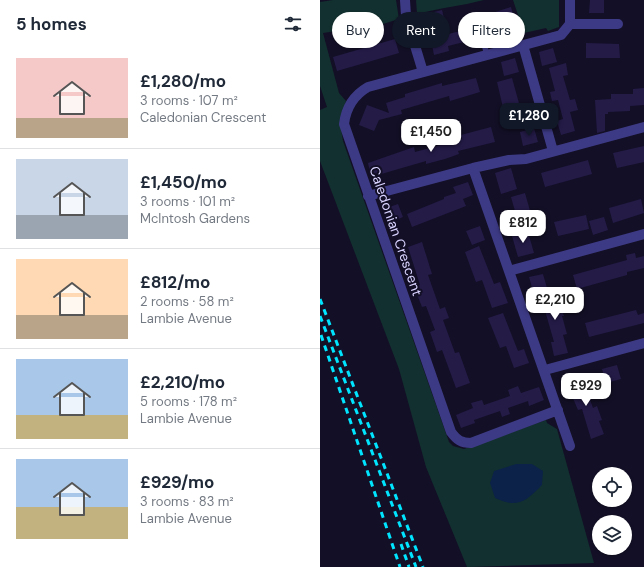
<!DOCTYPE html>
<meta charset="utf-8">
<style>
:root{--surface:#fff;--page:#f6f6f7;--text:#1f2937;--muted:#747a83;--line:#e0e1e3;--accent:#111827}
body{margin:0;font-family:"DM Sans",sans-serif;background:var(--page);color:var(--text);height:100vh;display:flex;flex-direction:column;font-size:15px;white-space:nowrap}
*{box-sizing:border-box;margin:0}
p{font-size:13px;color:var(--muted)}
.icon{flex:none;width:22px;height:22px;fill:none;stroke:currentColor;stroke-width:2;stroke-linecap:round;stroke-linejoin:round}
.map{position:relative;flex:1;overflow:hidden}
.side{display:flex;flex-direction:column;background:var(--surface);width:320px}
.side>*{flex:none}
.banner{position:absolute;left:12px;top:12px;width:252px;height:36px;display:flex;gap:8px}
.buttons{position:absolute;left:272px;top:467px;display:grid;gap:8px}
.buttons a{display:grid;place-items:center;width:40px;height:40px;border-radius:50%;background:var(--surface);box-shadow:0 1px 3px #0004;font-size:20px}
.price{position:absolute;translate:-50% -34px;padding:0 9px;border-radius:8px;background:#fff;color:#222;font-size:13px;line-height:26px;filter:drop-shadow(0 1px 2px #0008)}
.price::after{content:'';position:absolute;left:50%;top:24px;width:12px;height:9px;margin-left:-6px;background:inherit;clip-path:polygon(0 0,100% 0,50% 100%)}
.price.current{background:var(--accent);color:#fff}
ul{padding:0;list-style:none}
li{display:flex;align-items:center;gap:12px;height:100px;padding:0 16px}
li+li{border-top:1px solid var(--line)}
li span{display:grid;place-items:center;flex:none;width:112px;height:80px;border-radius:0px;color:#555}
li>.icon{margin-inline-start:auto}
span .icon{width:48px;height:48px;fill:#fffc;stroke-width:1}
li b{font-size:17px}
h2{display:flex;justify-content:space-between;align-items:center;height:48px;padding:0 16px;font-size:17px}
.tag{padding:0 14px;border-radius:18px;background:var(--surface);box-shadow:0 1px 3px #0004;font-size:14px;line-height:36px}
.tag.current{background:var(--accent);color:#fff}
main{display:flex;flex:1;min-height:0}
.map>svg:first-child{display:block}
.green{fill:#12302f}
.water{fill:#0c2248}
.building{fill:#241b47}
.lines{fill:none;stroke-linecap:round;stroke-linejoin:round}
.service{stroke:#3d3a85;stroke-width:5.5}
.minor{stroke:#3d3a85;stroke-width:10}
.rail{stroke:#00e5ff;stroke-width:3;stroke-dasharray:6 5;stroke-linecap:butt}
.labels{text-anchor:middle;stroke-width:4;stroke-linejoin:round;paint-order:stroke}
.street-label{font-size:14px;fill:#d9d4ff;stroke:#130f26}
</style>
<main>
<section class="side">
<h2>5 homes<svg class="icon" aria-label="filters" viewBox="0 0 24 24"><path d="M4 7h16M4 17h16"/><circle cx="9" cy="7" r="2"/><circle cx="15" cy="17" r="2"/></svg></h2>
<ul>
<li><span style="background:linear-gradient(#f6c9c9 75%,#b9a48a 0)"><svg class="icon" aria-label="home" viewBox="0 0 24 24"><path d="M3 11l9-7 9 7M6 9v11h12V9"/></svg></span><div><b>£1,280/mo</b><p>3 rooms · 107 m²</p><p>Caledonian Crescent</p></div></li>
<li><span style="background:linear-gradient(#c9d6e8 70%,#9aa5b1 0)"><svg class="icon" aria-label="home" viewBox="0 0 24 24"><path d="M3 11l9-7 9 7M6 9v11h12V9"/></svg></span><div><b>£1,450/mo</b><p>3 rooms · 101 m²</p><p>McIntosh Gardens</p></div></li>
<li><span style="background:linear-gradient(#ffd9b3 70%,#b9a48a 0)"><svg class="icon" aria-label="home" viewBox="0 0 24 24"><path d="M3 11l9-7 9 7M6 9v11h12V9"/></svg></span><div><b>£812/mo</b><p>2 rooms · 58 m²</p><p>Lambie Avenue</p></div></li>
<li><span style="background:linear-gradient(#a9c7e8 70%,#c2b280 0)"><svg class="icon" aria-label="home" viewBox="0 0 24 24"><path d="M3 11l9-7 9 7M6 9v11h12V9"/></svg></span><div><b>£2,210/mo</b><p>5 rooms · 178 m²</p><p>Lambie Avenue</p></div></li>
<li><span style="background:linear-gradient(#a9c7e8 60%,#c2b280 0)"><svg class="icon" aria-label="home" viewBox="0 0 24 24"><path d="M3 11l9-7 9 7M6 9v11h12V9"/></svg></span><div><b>£929/mo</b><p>3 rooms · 83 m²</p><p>Lambie Avenue</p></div></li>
</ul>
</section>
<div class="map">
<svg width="324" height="567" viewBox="0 0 324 567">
<rect width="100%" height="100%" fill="#130f26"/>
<path class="green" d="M13 0H76L79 19 63 24 3 33 19 93 26 101 20 122 23 141 129 442 133 446 144 449 226 420 227 423 237 429 274 563 147 567 106 467 79 369 0 161V110L7 107 0 86V2Z
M96 0H164C141 6 119 8 97 14Z
M193 0H239V27L228 31 226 28 204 33Z"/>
<path class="water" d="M196 464H212L223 471 222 485C206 501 198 509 175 498L170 483 174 471Z"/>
<path class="building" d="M270 0H284V13H269Z
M191 7 195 22 170 29 166 15Z
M122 10 128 34 145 30 148 41 128 46 129 51 114 55 106 14Z
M75 39 79 53 17 71 13 57Z
M266 43 299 44 300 58H266Z
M233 48 237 62 222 66 219 52Z
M195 58 199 72 184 76 181 62Z
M246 63 248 75 243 76 250 100 255 99 258 110 250 112 255 131 241 135 237 121 243 119 238 100 232 101 230 92 235 91 229 68Z
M156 78 160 92 130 101 129 96 81 110 82 114 59 120 54 131 39 125 47 105 69 113 66 103 85 97V94L122 83V86Z
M192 78 205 125 188 129 177 82Z
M324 88V105L310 106V111L288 112V114H285V131L277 133 275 100 291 99V94H313V89Z
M171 127 175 142 138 151 139 154 125 159 106 164V161L51 177 48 163 94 147 95 152 117 146 142 139 141 135Z
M214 128 218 142 203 146 200 132Z
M324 146V162L297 168 293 153Z
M268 160 272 174 225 187 221 173Z
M191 168 197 189 181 194 175 173Z
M148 182 153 195 143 199 146 206 92 227 87 214 124 199V197L136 193 133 187Z
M205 193 214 225 200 229 191 197Z
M321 199 324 213 293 223 289 208Z
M78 204 83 217 69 223 64 209Z
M266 215 269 229 238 236 234 222Z
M284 217 288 230 273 235 269 221Z
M160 226 165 240 152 245 146 231Z
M208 232 214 253 198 257 192 236Z
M102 242 112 274 108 275 120 309 125 307 129 318 123 320 135 353 139 352 150 383 136 388 122 350 117 352 110 332 115 330 106 306 102 307 94 287 100 285 88 247Z
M159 246 174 284 180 282 188 303 172 308 162 280 156 282 145 252Z
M315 253 316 258 324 256V268L307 272V275L257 289 253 275 307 260 306 255Z
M223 274 227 288 213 291 209 277Z
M235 289 244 316H242L247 334 243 335 248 353 234 356 231 342H234L220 293Z
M316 310 318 315 324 313V323L269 337 265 323Z
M183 313 198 351 204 349 209 363 194 368 186 346 180 348 168 318Z
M297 365 301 379 286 383 282 369Z
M258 376 264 393 267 391 273 408 277 406 282 420 279 421 284 434 271 439 262 409 258 410 245 380Z
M198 386 201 393 219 387 224 400 209 406 208 401 188 408 190 414 182 417 180 411 154 420 155 423 141 428 136 415 153 408 151 403 162 400 164 405 190 396 188 390Z"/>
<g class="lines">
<path class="service" d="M157 18 167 55"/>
<path class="minor" d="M85 0 86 16 103 72
M250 24H298
M203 45 233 151
M153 168 250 446
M48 196 153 168 189 160 206 159 324 127
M189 271 324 234
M225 370 324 343
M238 410 151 443C141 443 137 440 131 432L24 124C26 108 34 95 48 87L241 35 250 24V0"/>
<path class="rail" d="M0 299 103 567
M0 316 96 567
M1 335 80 567
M81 544 89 567"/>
</g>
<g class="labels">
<g class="street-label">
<text transform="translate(76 231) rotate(71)" y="5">Caledonian Crescent</text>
</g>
</g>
</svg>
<div class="buttons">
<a><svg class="icon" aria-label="locate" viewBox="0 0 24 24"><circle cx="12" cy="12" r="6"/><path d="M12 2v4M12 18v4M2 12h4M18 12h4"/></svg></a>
<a><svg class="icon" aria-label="layers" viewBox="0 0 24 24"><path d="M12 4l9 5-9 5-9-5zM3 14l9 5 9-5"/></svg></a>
</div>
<b class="price current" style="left:209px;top:137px">£1,280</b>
<b class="price" style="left:111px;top:153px">£1,450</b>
<b class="price" style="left:203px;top:244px">£812</b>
<b class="price" style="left:235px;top:321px">£2,210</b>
<b class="price" style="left:266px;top:407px">£929</b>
<div class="banner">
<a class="tag">Buy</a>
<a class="tag current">Rent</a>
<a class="tag">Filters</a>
</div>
</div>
</main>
